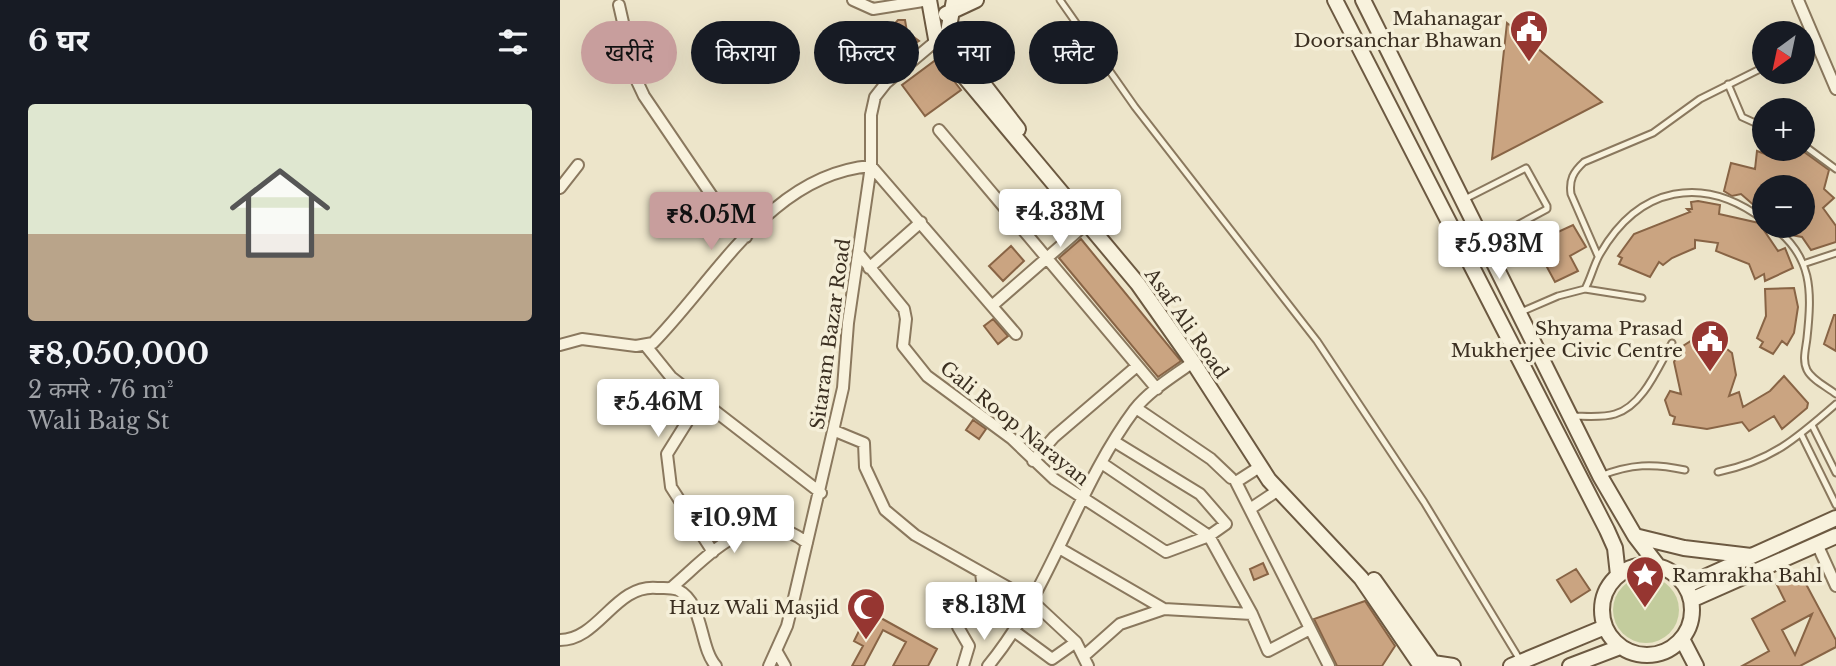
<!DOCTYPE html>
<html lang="hi">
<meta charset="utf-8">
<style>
:root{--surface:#171b24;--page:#242831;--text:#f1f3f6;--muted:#9ea1a6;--accent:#c89e9d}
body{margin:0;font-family:"Libre Baskerville","Noto Sans Devanagari",serif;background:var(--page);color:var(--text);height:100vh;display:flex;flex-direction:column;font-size:26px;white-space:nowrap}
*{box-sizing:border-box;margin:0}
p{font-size:23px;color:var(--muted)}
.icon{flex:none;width:38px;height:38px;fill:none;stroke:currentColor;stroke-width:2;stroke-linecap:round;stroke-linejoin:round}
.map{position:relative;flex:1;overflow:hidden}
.details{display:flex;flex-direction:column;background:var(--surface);width:560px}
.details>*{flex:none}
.guide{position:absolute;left:21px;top:21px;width:665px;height:63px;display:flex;gap:14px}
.needle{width:46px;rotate:213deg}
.controls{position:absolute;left:1192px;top:21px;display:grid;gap:14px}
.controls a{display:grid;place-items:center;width:63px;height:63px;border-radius:50%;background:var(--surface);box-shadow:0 7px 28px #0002;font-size:35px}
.price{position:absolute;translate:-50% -60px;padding:0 16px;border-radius:7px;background:#fff;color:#222;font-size:23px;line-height:46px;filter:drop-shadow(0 2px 4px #0008)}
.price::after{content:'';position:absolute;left:50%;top:42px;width:21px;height:16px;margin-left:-10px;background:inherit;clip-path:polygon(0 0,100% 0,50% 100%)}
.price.selected{background:var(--accent);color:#111}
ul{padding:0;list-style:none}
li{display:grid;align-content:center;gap:14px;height:371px;padding:0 28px}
li span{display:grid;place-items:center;height:217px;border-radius:7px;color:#555}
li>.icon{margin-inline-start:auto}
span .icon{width:126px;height:126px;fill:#fffc;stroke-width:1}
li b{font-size:30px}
h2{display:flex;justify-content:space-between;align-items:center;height:84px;padding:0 28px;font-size:30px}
.tag{padding:0 24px;border-radius:32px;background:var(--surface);box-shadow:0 7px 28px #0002;font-size:24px;line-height:63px}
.tag.selected{background:var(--accent);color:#111}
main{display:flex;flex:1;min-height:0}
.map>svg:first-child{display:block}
.green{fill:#c3cc9d}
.building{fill:#caa481;stroke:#886445;stroke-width:2;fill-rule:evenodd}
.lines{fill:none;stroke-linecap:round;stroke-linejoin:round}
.lane-casing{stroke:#8a785e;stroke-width:9}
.street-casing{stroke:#8a785e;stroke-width:14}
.secondary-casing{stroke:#6c5941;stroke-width:18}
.lane{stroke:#f8f2dd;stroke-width:5}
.street{stroke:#f8f2dd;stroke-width:10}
.secondary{stroke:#f8f2dd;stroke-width:14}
.labels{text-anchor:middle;stroke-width:7;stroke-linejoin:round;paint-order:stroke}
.poi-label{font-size:19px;fill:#3b2f21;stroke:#f5efd9;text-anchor:end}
.street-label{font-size:19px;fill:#3b2f21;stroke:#f5efd9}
</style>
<main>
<section class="details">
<h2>6 घर<svg class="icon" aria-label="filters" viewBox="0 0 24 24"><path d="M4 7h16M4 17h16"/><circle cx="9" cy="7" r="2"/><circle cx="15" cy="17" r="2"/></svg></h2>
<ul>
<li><span style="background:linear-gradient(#dfe7d0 60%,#b9a48a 0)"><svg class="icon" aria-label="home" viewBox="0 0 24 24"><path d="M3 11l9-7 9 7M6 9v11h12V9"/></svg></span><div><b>₹8,050,000</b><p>2 कमरे · 76 m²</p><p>Wali Baig St</p></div></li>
</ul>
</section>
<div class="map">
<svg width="1276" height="666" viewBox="0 0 1276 666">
<rect width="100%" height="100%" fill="#ede5ca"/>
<path class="green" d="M1053 610a33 33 0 1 1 66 0a33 33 0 1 1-66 0Z"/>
<path class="building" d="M338 20H345L347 32 359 41 339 53 325 34Z
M947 23 1042 102 932 159Z
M377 59 401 90 365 116 342 85Z
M1226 149H1240L1269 170 1264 189 1274 198 1263 208 1276 226V242L1251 250 1242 237 1231 235 1220 226H1242V187H1204V214L1181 194 1172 196 1164 191 1171 163 1195 169 1197 151 1216 158Z
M1138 201 1160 205 1159 214 1199 223 1218 251 1225 248 1233 268 1205 281 1204 274 1195 279 1189 264 1156 251 1158 243 1135 240V248L1112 258 1103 265 1099 262 1090 277 1059 264 1062 258 1058 256 1074 234 1130 212 1127 209H1132L1131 202Z
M1013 225 1026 247 1010 256 1018 271 995 282 974 243Z
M521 239 621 361 598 377 499 258Z
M451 246 464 261 443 281 429 266Z
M1234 288 1238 307 1234 333 1227 345 1222 341 1213 354 1200 347 1203 342 1197 338 1206 316 1205 289Z
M1274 315H1276V351L1264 344Z
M433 319 448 336 438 344 424 326Z
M1140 335H1149L1172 353 1176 375 1169 396 1179 392 1183 407 1210 391 1224 376 1248 403 1247 408 1222 429 1214 416 1189 431 1182 422 1147 429 1113 424 1115 417 1110 415 1105 400 1110 391 1121 394 1114 362 1123 346Z
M413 420 426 429 419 439 406 430Z
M703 563 708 574 694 580 690 569Z
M1016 569 1030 590 1011 602 997 580Z
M1239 571 1276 640V647L1240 666H1182L1209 651 1192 619 1225 601 1216 583ZM1252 614 1235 655 1222 630Z
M805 601 835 646 822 666H777L754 619Z
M319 617 377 649 368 666H333L346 642 323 630 304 666H292L303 646 294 641 299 631 308 636Z"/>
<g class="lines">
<defs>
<path id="lane" d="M500 0 575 107 757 341 864 502 960 660
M1242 48 1257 41
M1168 84 1182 117 1204 127
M1242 144 1276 169
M903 200 966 168 987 206V209L924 243
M1212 226C1253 256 1252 291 1247 338 1246 348 1242 360 1247 370 1252 380 1267 387 1276 394
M1038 256 1011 194C1009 180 1013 172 1024 162L1093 133 1140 99 1204 67
M1246 263 1276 253
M1025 289C1031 278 1034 264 1040 254 1079 186 1143 174 1204 220
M961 312 998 296 1025 289 1082 298
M1012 416C1025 416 1042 418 1055 414 1083 406 1098 367 1112 343
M1252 425 1276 473
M1241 434 1276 505
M1158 472C1211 461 1236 439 1276 404
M1040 476C1071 464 1093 463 1125 470"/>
<path id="street" d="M293 0 313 9 369 0
M1238 0 1276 89
M59 5 76 79 84 96 152 196 186 237
M379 130 597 389
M0 188 18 165
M299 254 344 309 346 319 343 346 367 376 451 438 494 479 606 552 649 536 666 524 640 494 555 442
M309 268 361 222
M433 305 527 223
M0 345 22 339 76 346 93 343C156 279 211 174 311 166L456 334
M86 346 111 377 261 493
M134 394 127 422 107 454 111 487 153 552
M576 408 651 459 671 478
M275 431 304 443 305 467 325 510 355 535 472 601 516 642 528 666
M473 461 494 437 577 366
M543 464 649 536 692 614
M701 466 676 482 769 666
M690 509 717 491
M1257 544 1276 586
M499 548 604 609
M111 588C151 554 194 501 247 543
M426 610 439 616
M413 618 426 610 421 573
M398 627 409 646 403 666
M454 631 492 659 516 642
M0 640C39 640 55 584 97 588 104 588 111 587 118 590 144 603 139 647 156 666
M217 652 225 666
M524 656 560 624 604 609 692 614 708 651 750 629
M209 666 227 626 234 598 283 388 288 323 311 166V115L315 97 326 83 382 36
M428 666C491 590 516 488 575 409 590 390 614 376 633 362"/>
<path id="secondary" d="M369 0 376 39 383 51 578 284 633 362 709 480 801 578 861 666
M394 0 388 32 394 46 458 129
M775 0 1047 530 1055 548 1058 575
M803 0 1040 476 1075 536 1098 566
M386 14 416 0
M1075 536 1124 548 1191 556
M1042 610a45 45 0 1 1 90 0a45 45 0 1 1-90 0Z
M814 580 873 663
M1125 586 1276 518
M1131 600 1276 536
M1122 639 1136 666
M865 666 873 663 893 666
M951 666 1045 627
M1010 666 1060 647"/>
</defs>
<use href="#lane" class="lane-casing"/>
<use href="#street" class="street-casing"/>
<use href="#secondary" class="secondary-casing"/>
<use href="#lane" class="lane"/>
<use href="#street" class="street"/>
<use href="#secondary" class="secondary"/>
</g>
<defs>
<symbol id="civic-pin" viewBox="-11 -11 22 30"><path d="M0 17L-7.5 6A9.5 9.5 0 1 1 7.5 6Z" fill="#963631" stroke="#f5efd9"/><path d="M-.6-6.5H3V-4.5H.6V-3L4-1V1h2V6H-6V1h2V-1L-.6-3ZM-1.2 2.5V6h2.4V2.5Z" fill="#fff"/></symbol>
<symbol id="sight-pin" viewBox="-11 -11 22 30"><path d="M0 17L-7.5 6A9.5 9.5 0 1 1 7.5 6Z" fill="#963631" stroke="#f5efd9"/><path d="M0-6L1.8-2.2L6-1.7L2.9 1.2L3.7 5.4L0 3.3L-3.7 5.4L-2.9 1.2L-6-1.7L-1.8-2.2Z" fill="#fff"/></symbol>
<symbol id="mosque-pin" viewBox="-11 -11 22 30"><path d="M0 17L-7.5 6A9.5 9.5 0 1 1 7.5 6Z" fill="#963631" stroke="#f5efd9"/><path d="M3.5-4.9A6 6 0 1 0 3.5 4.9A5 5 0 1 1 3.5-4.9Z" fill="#fff"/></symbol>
</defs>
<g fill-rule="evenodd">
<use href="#civic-pin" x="947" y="7" width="44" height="60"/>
<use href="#civic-pin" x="1128" y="317" width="44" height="60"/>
<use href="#sight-pin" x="1063" y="553" width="44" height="60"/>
<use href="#mosque-pin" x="284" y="585" width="44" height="60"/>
</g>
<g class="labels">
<g class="poi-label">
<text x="942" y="25">Mahanagar<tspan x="942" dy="22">Doorsanchar Bhawan</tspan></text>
<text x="1123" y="335">Shyama Prasad<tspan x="1123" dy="22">Mukherjee Civic Centre</tspan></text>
<text x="1112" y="582" text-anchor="start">Ramrakha Bahl</text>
<text x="279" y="614">Hauz Wali Masjid</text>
</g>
<g class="street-label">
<text transform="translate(627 323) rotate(55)" y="7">Asaf Ali Road</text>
<text transform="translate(270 334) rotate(-82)" y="7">Sitaram Bazar Road</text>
<text transform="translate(455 423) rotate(39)" y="7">Gali Roop Narayan</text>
</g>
</g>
</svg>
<div class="controls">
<a><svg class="needle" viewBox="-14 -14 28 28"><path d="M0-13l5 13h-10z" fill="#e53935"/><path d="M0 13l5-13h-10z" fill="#9ea1a6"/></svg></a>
<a>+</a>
<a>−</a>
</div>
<b class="price" style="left:500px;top:249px">₹4.33M</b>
<b class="price selected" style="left:151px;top:252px">₹8.05M</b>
<b class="price" style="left:939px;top:281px">₹5.93M</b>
<b class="price" style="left:98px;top:439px">₹5.46M</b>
<b class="price" style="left:174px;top:555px">₹10.9M</b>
<b class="price" style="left:424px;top:642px">₹8.13M</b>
<div class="guide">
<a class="tag selected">खरीदें</a>
<a class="tag">किराया</a>
<a class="tag">फ़िल्टर</a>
<a class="tag">नया</a>
<a class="tag">फ़्लैट</a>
</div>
</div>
</main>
